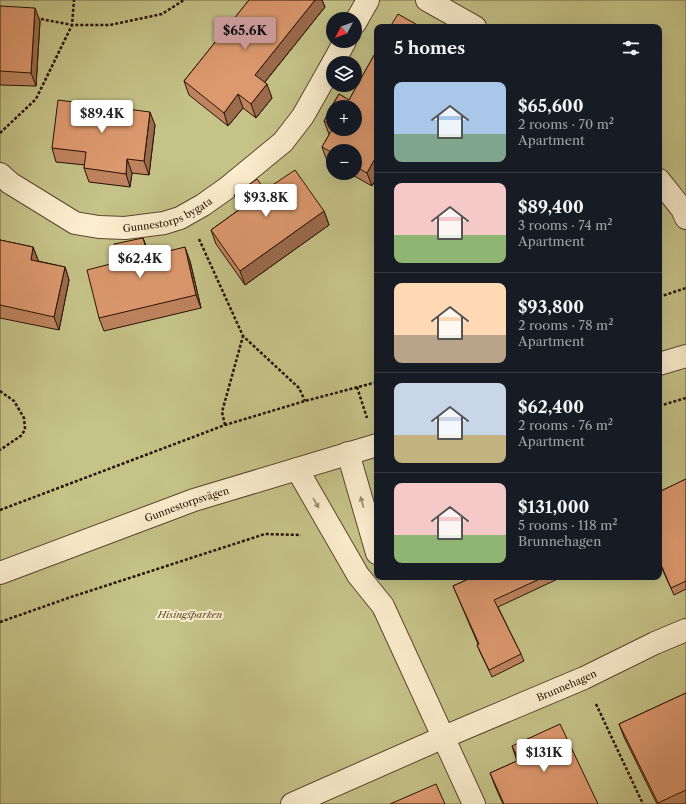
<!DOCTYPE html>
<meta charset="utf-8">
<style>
:root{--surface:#171b24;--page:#20242c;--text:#f1f3f6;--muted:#9ea1a6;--line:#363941;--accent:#c59692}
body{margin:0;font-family:"Libre Caslon Text",serif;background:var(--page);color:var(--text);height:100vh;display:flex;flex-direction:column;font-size:15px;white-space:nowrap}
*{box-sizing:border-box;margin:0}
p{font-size:13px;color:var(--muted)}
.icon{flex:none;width:22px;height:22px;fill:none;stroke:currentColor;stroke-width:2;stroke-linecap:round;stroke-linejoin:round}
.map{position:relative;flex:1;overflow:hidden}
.side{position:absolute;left:374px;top:24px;width:288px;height:556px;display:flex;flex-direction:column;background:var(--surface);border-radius:8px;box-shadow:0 4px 16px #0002}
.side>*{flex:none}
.needle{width:26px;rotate:229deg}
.controls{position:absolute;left:326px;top:12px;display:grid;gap:8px}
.controls a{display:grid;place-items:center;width:36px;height:36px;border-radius:50%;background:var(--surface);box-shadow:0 4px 16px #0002;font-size:20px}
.price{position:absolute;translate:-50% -34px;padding:0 9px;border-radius:4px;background:#fff;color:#222;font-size:13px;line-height:26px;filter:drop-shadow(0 1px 2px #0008)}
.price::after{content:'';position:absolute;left:50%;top:24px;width:12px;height:9px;margin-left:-6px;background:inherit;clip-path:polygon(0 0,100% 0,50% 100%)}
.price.current{background:var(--accent);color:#111}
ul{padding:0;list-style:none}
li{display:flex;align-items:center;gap:12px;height:100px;padding:0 20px}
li+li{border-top:1px solid var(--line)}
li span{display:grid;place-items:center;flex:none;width:112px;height:80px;border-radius:8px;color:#555}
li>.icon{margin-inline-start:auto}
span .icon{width:48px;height:48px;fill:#fffc;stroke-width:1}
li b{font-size:17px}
h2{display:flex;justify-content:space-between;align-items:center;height:48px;padding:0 20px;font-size:17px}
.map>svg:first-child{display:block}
.green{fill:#c5c388;stroke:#766a44;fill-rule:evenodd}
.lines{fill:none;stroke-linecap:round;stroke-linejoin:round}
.minor-casing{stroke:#5c462d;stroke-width:24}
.path{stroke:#281100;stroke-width:2.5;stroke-dasharray:3 2;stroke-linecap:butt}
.minor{stroke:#fcefcf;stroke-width:22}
.wall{fill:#be845f;stroke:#281100;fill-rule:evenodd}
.shaded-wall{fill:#9b6b4d;stroke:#281100}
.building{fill:#dd996e;stroke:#281100}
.oneway{fill:#9d8b72}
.labels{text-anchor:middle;stroke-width:4;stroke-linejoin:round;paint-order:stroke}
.street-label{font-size:10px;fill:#281100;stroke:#fcefcf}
.park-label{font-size:10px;font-style:italic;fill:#5f4f30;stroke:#fcefcf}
</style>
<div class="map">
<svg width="686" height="804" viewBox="0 0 686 804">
<rect width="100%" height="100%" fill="#fae6b5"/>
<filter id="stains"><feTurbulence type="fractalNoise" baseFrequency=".005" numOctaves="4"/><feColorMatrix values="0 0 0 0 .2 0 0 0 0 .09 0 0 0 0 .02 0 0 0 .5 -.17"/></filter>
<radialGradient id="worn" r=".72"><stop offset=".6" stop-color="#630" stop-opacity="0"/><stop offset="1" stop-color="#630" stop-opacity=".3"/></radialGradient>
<path class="green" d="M0 0H686V804H0ZM333 19H355V41H333ZM377 27H659V577H377ZM333 63H355V85H333ZM333 107H355V129H333ZM333 151H355V173H333Z"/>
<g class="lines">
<defs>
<g id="minor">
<path d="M427 0 475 27"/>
<path d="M355 23 368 0"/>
<path d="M333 63 345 41"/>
<path id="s1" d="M0 174 10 183 75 223 99 227 125 228 164 223 180 218 203 205 227 188 283 142 303 116 333 63"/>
<path d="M659 180 682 209 686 218"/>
<path d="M659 364 686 356"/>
<path d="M348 453 377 553"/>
<path d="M297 469 358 575 383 606 474 804"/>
<path id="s2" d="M0 573 194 500 377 445"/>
<path id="s3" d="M292 804 444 737 584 678 655 643 686 630"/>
</g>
</defs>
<use href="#minor" class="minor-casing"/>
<path class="path" d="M36 18 72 25H110L162 14 184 0
M0 133 36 99 72 25 74 0
M199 239 243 336 299 388 305 401
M659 297 686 288
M357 387 367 418
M0 391 14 401 24 418 25 429 22 435 0 450
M659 406 686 398
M225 425 222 412 243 336
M0 510 225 425 305 401 377 382
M0 622 71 597 265 534 301 535
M596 704 643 804"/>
<use href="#minor" class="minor"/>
</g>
<path class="wall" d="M249 0H322L325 7 265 82 272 98 256 118 243 108 228 126 189 95 184 81Z
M0 6 40 21 36 86 0 85Z
M377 50V177L372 186 349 173H355V151H333V164L327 161 322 147 329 135V134L324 121 331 107 339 94 349 100ZM333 107H355V129H333Z
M155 125 149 175 132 173 130 187 89 182 84 168 85 165 56 162 52 148Z
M265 190 324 211 329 225 245 285 216 244 211 230 240 209 234 195Z
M143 238 149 256 190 261 201 308 104 331 99 318Z
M0 240 33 247 38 260V261L65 267 69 280 59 330 0 318Z
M686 479V589L674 595 659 562V492Z
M473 577H562L498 607 521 654 524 661 492 677 480 652 477 645 478 644 453 586Z
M686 693V804H657L624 737 619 724Z
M512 746 598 804H503L495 786 490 773 517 761Z"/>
<path class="shaded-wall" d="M315 0H322L325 7 260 88 255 75Z
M35 8 40 21 36 86 31 73Z
M267 84 272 98 256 118 251 104Z
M238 94 243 108 228 126 224 113Z
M150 112 155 125 149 175 144 161Z
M377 155V177L372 186 367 173Z
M127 159 132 173 130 187 126 174Z
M324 211 329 225 245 285 240 271Z
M143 238 148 251 153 270 148 256Z
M33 247 38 260 36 273 31 260Z
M185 247 190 261 201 308 196 295Z
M65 267 69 280 59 330 54 317Z"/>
<path class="building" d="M249 0H315L255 75 267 84 251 104 238 94 224 113 184 81Z
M0 6 35 8 31 73 0 71Z
M398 14 421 27H390Z
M377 50V155L367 173 355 166V151H333V153L322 147 333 128V129H355V107H333V126L324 121 339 94 349 100Z
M58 100 150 112 144 161 127 159 126 174 84 168 86 152 52 148Z
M295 170 324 211 240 271 211 230 243 207 234 195 257 179 265 190Z
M143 238 148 256 185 247 196 295 99 318 87 270 118 262 114 244Z
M0 240 33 247 31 260 65 267 54 317 0 305Z
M686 479V581L671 588 659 560V492Z
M473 577H544L494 600 521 654 489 670 477 645 479 644 453 586Z
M686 693V790L658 803 619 724Z
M560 724 598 804H504L490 773 519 760 512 746Z
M436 784 445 804H390Z"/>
<defs><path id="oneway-solid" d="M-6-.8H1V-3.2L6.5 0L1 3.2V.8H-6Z"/></defs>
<g class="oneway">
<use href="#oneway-solid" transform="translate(362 502) rotate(-106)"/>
<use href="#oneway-solid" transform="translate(316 503) rotate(60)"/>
</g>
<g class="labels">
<g class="street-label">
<text dy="4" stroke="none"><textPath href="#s1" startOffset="185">Gunnestorps bygata</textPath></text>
<text dy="4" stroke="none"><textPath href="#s2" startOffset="199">Gunnestorpsvägen</textPath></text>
<text dy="4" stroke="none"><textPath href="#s3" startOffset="299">Brunnehagen</textPath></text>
</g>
<g class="park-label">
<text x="190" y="618">Hisingsparken</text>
</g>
</g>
<rect width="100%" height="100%" filter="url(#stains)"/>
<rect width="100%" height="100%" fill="url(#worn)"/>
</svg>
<div class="controls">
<a><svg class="needle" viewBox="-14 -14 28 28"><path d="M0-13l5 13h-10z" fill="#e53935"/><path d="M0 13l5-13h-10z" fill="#9ea1a6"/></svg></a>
<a><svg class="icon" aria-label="layers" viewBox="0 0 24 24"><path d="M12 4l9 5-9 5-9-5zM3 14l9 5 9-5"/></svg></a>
<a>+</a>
<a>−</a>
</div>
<b class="price current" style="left:245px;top:51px">$65.6K</b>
<b class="price" style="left:102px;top:134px">$89.4K</b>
<b class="price" style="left:266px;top:218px">$93.8K</b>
<b class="price" style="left:140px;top:279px">$62.4K</b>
<b class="price" style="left:544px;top:773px">$131K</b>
<section class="side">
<h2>5 homes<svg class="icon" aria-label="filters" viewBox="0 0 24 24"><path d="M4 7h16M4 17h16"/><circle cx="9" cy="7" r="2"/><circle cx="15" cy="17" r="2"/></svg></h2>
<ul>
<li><span style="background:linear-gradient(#a9c7e8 65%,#7fa58c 0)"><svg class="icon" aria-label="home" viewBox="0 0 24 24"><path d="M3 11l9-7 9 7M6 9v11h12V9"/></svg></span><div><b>$65,600</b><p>2 rooms · 70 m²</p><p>Apartment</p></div></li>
<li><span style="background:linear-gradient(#f6c9c9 65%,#8fb573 0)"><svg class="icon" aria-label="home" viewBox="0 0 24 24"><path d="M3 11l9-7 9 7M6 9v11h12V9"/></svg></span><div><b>$89,400</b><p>3 rooms · 74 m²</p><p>Apartment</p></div></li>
<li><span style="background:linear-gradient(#ffd9b3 65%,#b9a48a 0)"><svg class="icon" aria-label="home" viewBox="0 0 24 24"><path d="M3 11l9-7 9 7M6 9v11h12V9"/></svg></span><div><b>$93,800</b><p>2 rooms · 78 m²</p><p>Apartment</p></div></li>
<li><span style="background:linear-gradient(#c9d6e8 65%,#c2b280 0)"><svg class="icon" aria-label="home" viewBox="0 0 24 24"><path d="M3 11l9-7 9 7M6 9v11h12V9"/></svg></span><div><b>$62,400</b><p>2 rooms · 76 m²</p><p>Apartment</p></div></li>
<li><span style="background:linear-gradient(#f6c9c9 65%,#8fb573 0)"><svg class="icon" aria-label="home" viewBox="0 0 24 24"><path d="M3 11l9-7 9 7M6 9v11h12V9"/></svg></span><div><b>$131,000</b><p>5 rooms · 118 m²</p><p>Brunnehagen</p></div></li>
</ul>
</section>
</div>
